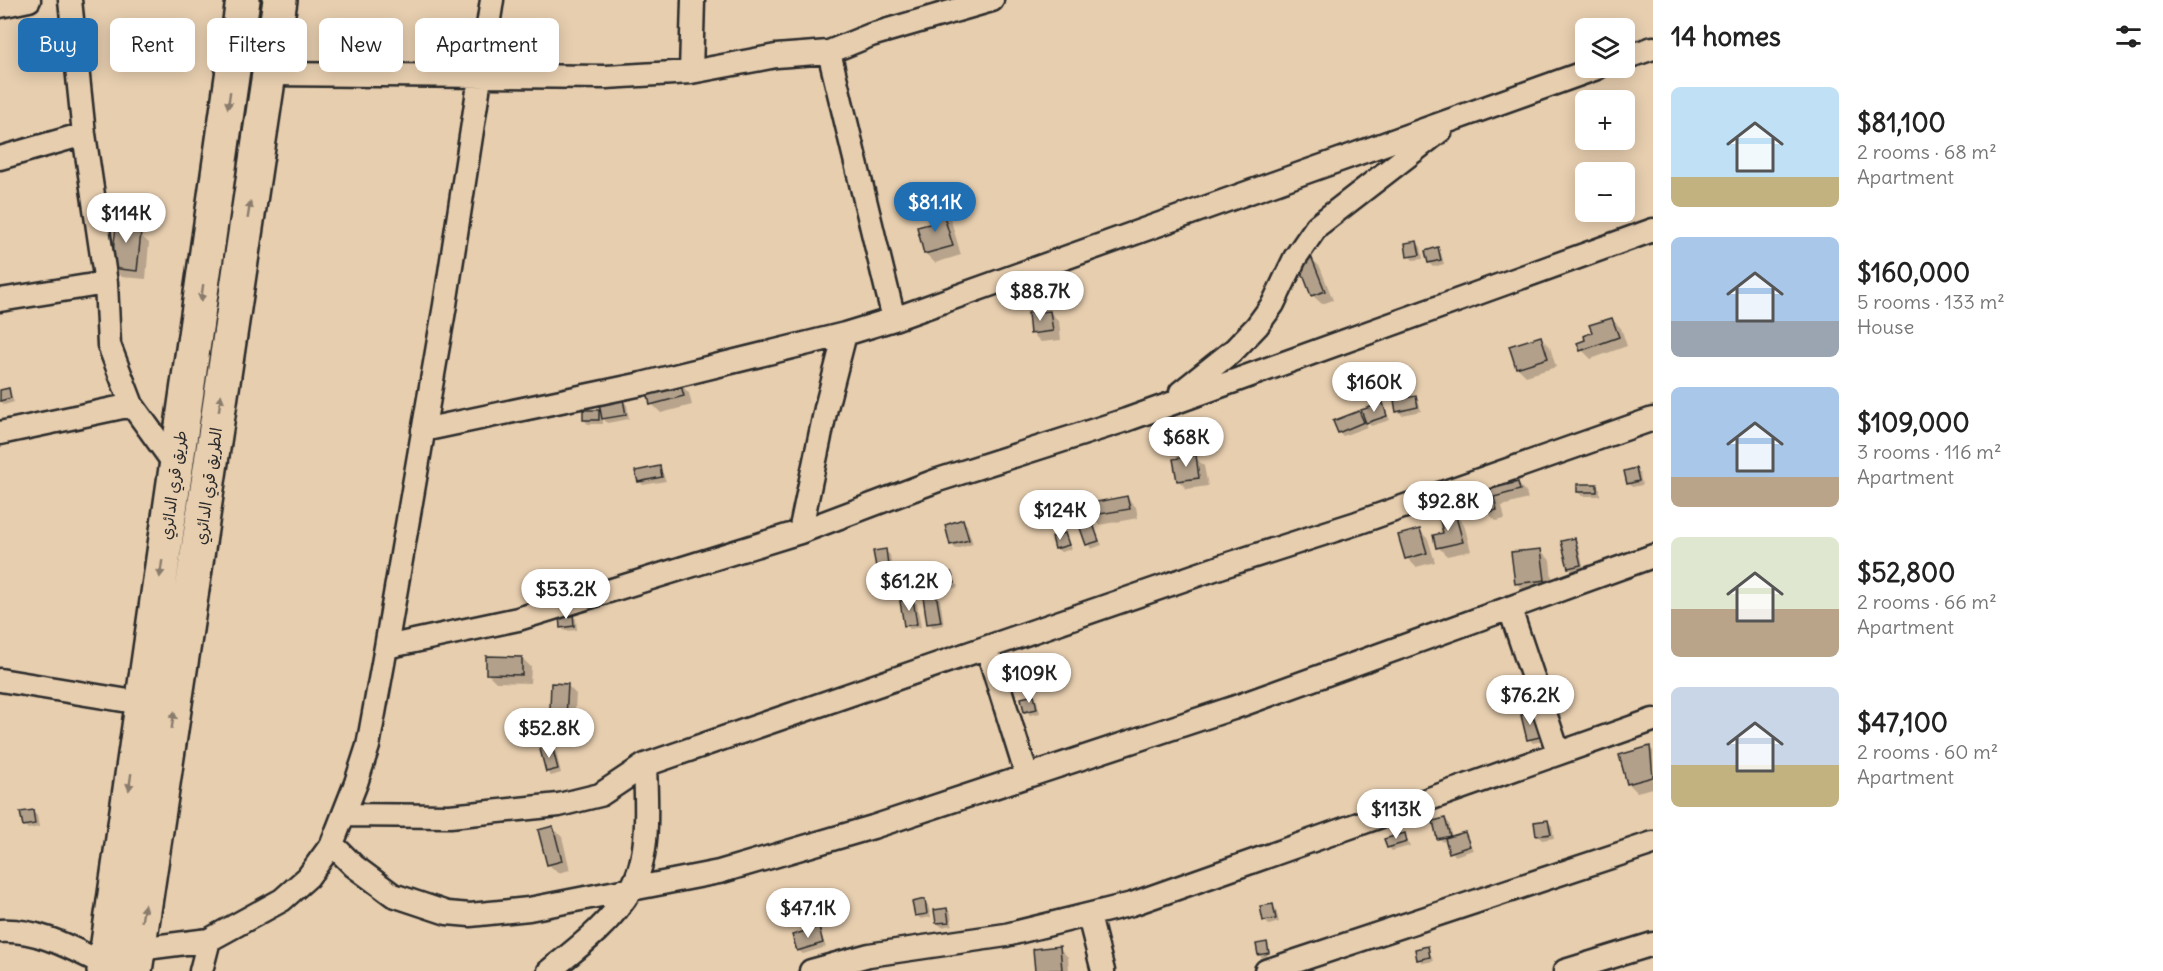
<!DOCTYPE html>
<meta charset="utf-8">
<style>
:root{--surface:#fff;--page:#f2f2f2;--text:#222;--muted:#767676;--accent:#1f6fb2}
body{margin:0;font-family:Delius,"Playpen Sans Arabic",sans-serif;background:var(--page);color:var(--text);height:100vh;display:flex;flex-direction:column;font-size:22px;white-space:nowrap}
*{box-sizing:border-box;margin:0}
p{font-size:20px;color:var(--muted)}
.icon{flex:none;width:33px;height:33px;fill:none;stroke:currentColor;stroke-width:2;stroke-linecap:round;stroke-linejoin:round}
.map{position:relative;flex:1;overflow:hidden}
.panel{display:flex;flex-direction:column;background:var(--surface);width:510px}
.panel>*{flex:none}
.guide{position:absolute;left:18px;top:18px;width:570px;height:54px;display:flex;gap:12px}
.tools{position:absolute;left:1575px;top:18px;display:grid;gap:12px}
.tools a{display:grid;place-items:center;width:60px;height:60px;border-radius:9px;background:var(--surface);box-shadow:0 3px 15px #0003;font-size:30px}
.price{position:absolute;translate:-50% -51px;padding:0 14px;border-radius:21px;background:#fff;color:#222;font-size:20px;line-height:39px;filter:drop-shadow(0 2px 3px #0008)}
.price::after{content:'';position:absolute;left:50%;top:36px;width:18px;height:14px;margin-left:-9px;background:inherit;clip-path:polygon(0 0,100% 0,50% 100%)}
.price.current{background:var(--accent);color:#fff}
ul{padding:0;list-style:none}
li{display:flex;align-items:center;gap:18px;height:150px;padding:0 18px}
li span{display:grid;place-items:center;flex:none;width:168px;height:120px;border-radius:9px;color:#555}
li>.icon{margin-inline-start:auto}
span .icon{width:72px;height:72px;fill:#fffc;stroke-width:1}
li b{font-size:26px}
h2{display:flex;justify-content:space-between;align-items:center;height:72px;padding:0 18px;font-size:26px}
.chip{padding:0 21px;border-radius:9px;background:var(--surface);box-shadow:0 3px 15px #0003;font-size:21px;line-height:54px}
.chip.current{background:var(--accent);color:#fff}
main{display:flex;flex:1;min-height:0}
.map>svg:first-child{display:block}
.shadow{fill:#0003}
.building{fill:#b2a08b;stroke:#2b2b2b;stroke-width:1.5}
.lines{fill:none;stroke-linecap:round;stroke-linejoin:round}
.minor-casing{stroke:#2b2b2b;stroke-width:27}
.trunk-casing{stroke:#2b2b2b;stroke-width:38}
.minor{stroke:#e7ceaf;stroke-width:22}
.trunk{stroke:#e7ceaf;stroke-width:33}
.oneway{fill:#897c6d}
.labels{text-anchor:middle;stroke-width:4.5;stroke-linejoin:round;paint-order:stroke}
.street-label{font-size:16px;fill:#2b2b2b;stroke:#e7ceaf}
</style>
<main>
<div class="map">
<svg width="1653" height="971" viewBox="0 0 1653 971">
<rect width="100%" height="100%" fill="#e7ceaf"/>
<filter id="ink" filterUnits="userSpaceOnUse"><feTurbulence type="fractalNoise" baseFrequency=".0167" numOctaves="2"/><feDisplacementMap in="SourceGraphic" scale="12" xChannelSelector="R" yChannelSelector="G"/><feConvolveMatrix kernelMatrix="1 2 1 2 8 2 1 2 1" color-interpolation-filters="sRGB"/></filter>
<g filter="url(#ink)">
<path class="shadow" d="M941 207 950 217 961 255 935 263 926 254 918 228 934 224Z
M131 213 141 223 139 234 149 243 146 279 122 277 113 268Z
M1417 243 1421 247 1423 259 1413 260 1409 256Z
M1437 249 1441 253 1444 264 1433 267 1429 263Z
M1311 258 1320 267 1333 300 1322 304 1312 295Z
M1050 312 1059 321 1061 340 1041 342 1032 333Z
M1611 319 1621 328 1627 346 1591 359 1582 350 1587 341Z
M1541 338 1550 347 1556 367 1526 376 1517 367Z
M680 384 689 393 692 405 661 413 652 404Z
M8 389 14 402 4 405 0 401V391Z
M1415 397 1419 402 1421 411 1402 415 1398 411Z
M623 401 627 405 629 419 607 423 603 418V424H588L584 420 598 411 603 416Z
M1382 404 1390 420 1371 426 1363 418 1367 427 1343 436 1339 432 1358 412 1366 421Z
M1195 457 1204 466 1208 486 1187 489 1178 480Z
M660 467 666 481 643 485 639 481Z
M1636 470 1640 474 1642 485 1632 487 1628 483Z
M1517 483 1526 492 1528 499 1502 506 1505 519 1496 521 1487 512 1482 493Z
M1596 485 1600 490V496H1582L1578 492Z
M1127 498 1136 507 1138 518 1099 525 1090 515Z
M1084 511 1088 515 1089 526H1075L1071 522Z
M1455 515 1464 524 1471 551 1447 556 1438 547Z
M963 521 967 525 973 544 956 549 952 545 946 526Z
M1092 525 1102 545 1091 549 1082 529Z
M1419 530 1428 539 1435 562 1416 567 1407 558Z
M1065 535 1072 549 1061 552 1056 548Z
M1574 540 1578 544 1584 569 1573 572 1569 568Z
M885 551 890 555 892 569 881 571 877 566Z
M1541 551 1550 560 1553 589 1525 592 1516 583Z
M951 574 958 587 942 592 938 587Z
M578 578 582 582 583 592 570 593 566 589Z
M936 595 940 599 944 625 933 627 929 623Z
M913 600 917 604 921 627 910 629 906 625Z
M572 615 576 619 577 630 565 631 561 627Z
M522 658 531 667 530 683 496 682 487 673Z
M567 685 576 694 573 743 559 742 550 733Z
M1033 697 1037 701 1040 713 1030 715 1026 711Z
M1533 714 1543 741 1533 743 1529 739Z
M551 748 556 752 561 773 551 776 547 772Z
M1650 748 1653 751V788L1637 792 1628 783Z
M33 812 37 816 39 827 28 829 24 825Z
M1445 819 1449 823 1452 838 1465 834 1473 850 1455 856 1447 841 1443 842 1438 838Z
M1548 822 1552 826 1554 838 1542 840 1538 836Z
M553 828 562 837 570 870 558 873 548 864Z
M1404 835 1410 846 1392 851 1388 847Z
M924 901 928 905 931 917 921 919 916 915Z
M1272 905 1276 910 1279 922 1269 925 1265 921Z
M947 909 951 913 952 925 942 927 937 923Z
M818 929 826 947 803 954 798 950Z
M1266 944 1269 946H1266L1268 958 1264 959 1259 955Z
M1059 948 1068 957 1069 971H1036L1034 950Z
M1427 948 1434 961 1423 963 1419 959Z"/>
<path class="building" d="M941 206 953 246 924 254 917 227 933 223 929 209Z
M118 210 132 212 130 231 141 232 137 271 111 268Z
M1417 241 1420 255 1407 257 1405 243Z
M1438 247 1441 260 1428 263 1425 251Z
M1311 256 1325 291 1311 296 1298 261Z
M1050 311 1053 331 1030 334 1028 313Z
M1612 318 1619 337 1580 351 1577 343 1585 340 1584 336 1592 332 1589 325Z
M1541 336 1548 358 1516 368 1509 346Z
M680 382 684 396 650 405 647 391Z
M9 388 11 398 0 401V390Z
M1416 396 1418 407 1396 412 1394 400Z
M623 399 626 415 602 419 599 403Z
M1383 403 1387 416 1366 423 1361 410Z
M583 410H599V420H583Z
M1359 411 1364 422 1338 433 1333 421Z
M1196 455 1199 478 1177 481 1173 459Z
M660 466 662 477 638 482 635 471Z
M1636 468 1639 481 1627 484 1624 471Z
M1518 482 1520 490 1494 497 1497 510 1486 513 1480 492Z
M1577 484H1597V492H1577Z
M1127 496 1130 509 1088 516 1086 504Z
M1085 509V522H1070L1069 510Z
M1455 513 1463 542 1436 548 1433 535 1443 533 1439 517Z
M963 519 969 540 950 545 945 525Z
M1093 524 1099 541 1086 545 1080 528Z
M1420 529 1427 553 1405 559 1398 535Z
M1065 533 1069 545 1055 549 1052 537Z
M1575 538 1581 565 1568 568 1561 541Z
M886 549 888 565 876 567 873 551Z
M1541 549 1545 580 1515 584 1511 552Z
M951 572 955 583 936 588 933 578Z
M578 576 579 588 564 589 563 578Z
M936 593 941 622 927 624 923 596Z
M913 599 917 624 904 626 900 601Z
M573 613 574 626 560 628 559 614Z
M486 656 522 657V675L486 674Z
M551 683 568 684 565 734H549Z
M1034 695 1037 709 1024 712 1021 698Z
M1534 712 1540 737 1527 740 1521 715Z
M552 746 558 769 546 772 540 749Z
M1650 746 1653 777 1627 784 1619 755Z
M33 810 35 824 23 826 20 812Z
M1445 818 1450 836 1437 839 1433 821Z
M1548 820 1551 834 1536 836 1534 822Z
M553 826 562 861 547 865 538 830Z
M1465 832 1470 846 1449 853 1445 838Z
M1405 833 1407 842 1387 848 1384 839Z
M925 899 927 914 915 916 912 902Z
M1273 904 1276 919 1263 921 1260 906Z
M947 908 949 922 936 923 934 910Z
M819 927 823 943 797 951 792 935Z
M1267 942 1269 953 1258 955 1256 944Z
M1060 946 1062 970 1035 971 1033 949Z
M1428 946 1430 957 1417 960 1415 949Z"/>
<g class="lines">
<defs>
<path id="minor" d="M70 0 84 134 106 283 109 345 132 405 176 466
M0 6 29 0
M829 52 894 319
M1624 58 1653 48
M691 72 693 0
M269 74 606 77 691 72 776 56 829 52 871 35 992 0
M0 158 84 134
M0 300 106 283
M1181 392 1235 349 1257 326 1273 304 1295 258 1317 226 1441 130
M423 430 642 384 845 334
M0 433 132 405
M800 532 826 408 845 334 894 319 1597 68
M1510 609 1558 752
M386 647 518 619 800 532 938 480 1126 420 1653 230
M987 648 1027 776
M0 680 141 703
M344 815 450 816 559 805 600 795 645 765 1223 566 1357 523 1653 419
M332 844 354 866 393 895 447 913 470 915 529 909 719 872 873 827 1233 708 1653 556
M1089 916 1103 971
M0 931C38 929 71 948 104 964
M138 949 209 940 282 900 308 877 332 844 356 783 368 746 386 647 445 305 492 0
M201 971 209 940
M549 971C579 947 612 922 631 889 651 856 646 802 645 765
M811 971 869 955 1006 935 1132 904 1653 720
M1266 971 1653 843
M1565 971 1653 944"/>
<path id="trunk" d="M104 971 243 0
M135 971 280 0"/>
</defs>
<use href="#minor" class="minor-casing"/>
<use href="#trunk" class="trunk-casing"/>
<use href="#minor" class="minor"/>
<use href="#trunk" class="trunk"/>
</g>
<defs><path id="oneway-solid" d="M-6-.8H1V-3.2L6.5 0L1 3.2V.8H-6Z" transform="scale(1.5)"/></defs>
<g class="oneway">
<use href="#oneway-solid" transform="translate(229 100) rotate(98)"/>
<use href="#oneway-solid" transform="translate(249 210) rotate(-81)"/>
<use href="#oneway-solid" transform="translate(202 293) rotate(98)"/>
<use href="#oneway-solid" transform="translate(220 403) rotate(-82)"/>
<use href="#oneway-solid" transform="translate(161 569) rotate(98)"/>
<use href="#oneway-solid" transform="translate(173 720) rotate(-81)"/>
<use href="#oneway-solid" transform="translate(130 782) rotate(98)"/>
<use href="#oneway-solid" transform="translate(143 913) rotate(-81)"/>
</g>
</g>
<g class="labels">
<g class="street-label">
<text transform="translate(173 485) rotate(-82)" y="6">طريق قري الدائري</text>
<text transform="translate(208 486) rotate(-82)" y="6">الطريق قري الدائري</text>
</g>
</g>
</svg>
<div class="tools">
<a><svg class="icon" aria-label="layers" viewBox="0 0 24 24"><path d="M12 4l9 5-9 5-9-5zM3 14l9 5 9-5"/></svg></a>
<a>+</a>
<a>−</a>
</div>
<b class="price current" style="left:935px;top:233px">$81.1K</b>
<b class="price" style="left:126px;top:244px">$114K</b>
<b class="price" style="left:1040px;top:322px">$88.7K</b>
<b class="price" style="left:1374px;top:413px">$160K</b>
<b class="price" style="left:1186px;top:468px">$68K</b>
<b class="price" style="left:1448px;top:532px">$92.8K</b>
<b class="price" style="left:1060px;top:541px">$124K</b>
<b class="price" style="left:909px;top:612px">$61.2K</b>
<b class="price" style="left:566px;top:620px">$53.2K</b>
<b class="price" style="left:1029px;top:704px">$109K</b>
<b class="price" style="left:1530px;top:726px">$76.2K</b>
<b class="price" style="left:549px;top:759px">$52.8K</b>
<b class="price" style="left:1396px;top:840px">$113K</b>
<b class="price" style="left:808px;top:939px">$47.1K</b>
<div class="guide">
<a class="chip current">Buy</a>
<a class="chip">Rent</a>
<a class="chip">Filters</a>
<a class="chip">New</a>
<a class="chip">Apartment</a>
</div>
</div>
<section class="panel">
<h2>14 homes<svg class="icon" aria-label="filters" viewBox="0 0 24 24"><path d="M4 7h16M4 17h16"/><circle cx="9" cy="7" r="2"/><circle cx="15" cy="17" r="2"/></svg></h2>
<ul>
<li><span style="background:linear-gradient(#bfe0f5 75%,#c2b280 0)"><svg class="icon" aria-label="home" viewBox="0 0 24 24"><path d="M3 11l9-7 9 7M6 9v11h12V9"/></svg></span><div><b>$81,100</b><p>2 rooms · 68 m²</p><p>Apartment</p></div></li>
<li><span style="background:linear-gradient(#a9c7e8 70%,#9aa5b1 0)"><svg class="icon" aria-label="home" viewBox="0 0 24 24"><path d="M3 11l9-7 9 7M6 9v11h12V9"/></svg></span><div><b>$160,000</b><p>5 rooms · 133 m²</p><p>House</p></div></li>
<li><span style="background:linear-gradient(#a9c7e8 75%,#b9a48a 0)"><svg class="icon" aria-label="home" viewBox="0 0 24 24"><path d="M3 11l9-7 9 7M6 9v11h12V9"/></svg></span><div><b>$109,000</b><p>3 rooms · 116 m²</p><p>Apartment</p></div></li>
<li><span style="background:linear-gradient(#dfe7d0 60%,#b9a48a 0)"><svg class="icon" aria-label="home" viewBox="0 0 24 24"><path d="M3 11l9-7 9 7M6 9v11h12V9"/></svg></span><div><b>$52,800</b><p>2 rooms · 66 m²</p><p>Apartment</p></div></li>
<li><span style="background:linear-gradient(#c9d6e8 65%,#c2b280 0)"><svg class="icon" aria-label="home" viewBox="0 0 24 24"><path d="M3 11l9-7 9 7M6 9v11h12V9"/></svg></span><div><b>$47,100</b><p>2 rooms · 60 m²</p><p>Apartment</p></div></li>
</ul>
</section>
</main>
